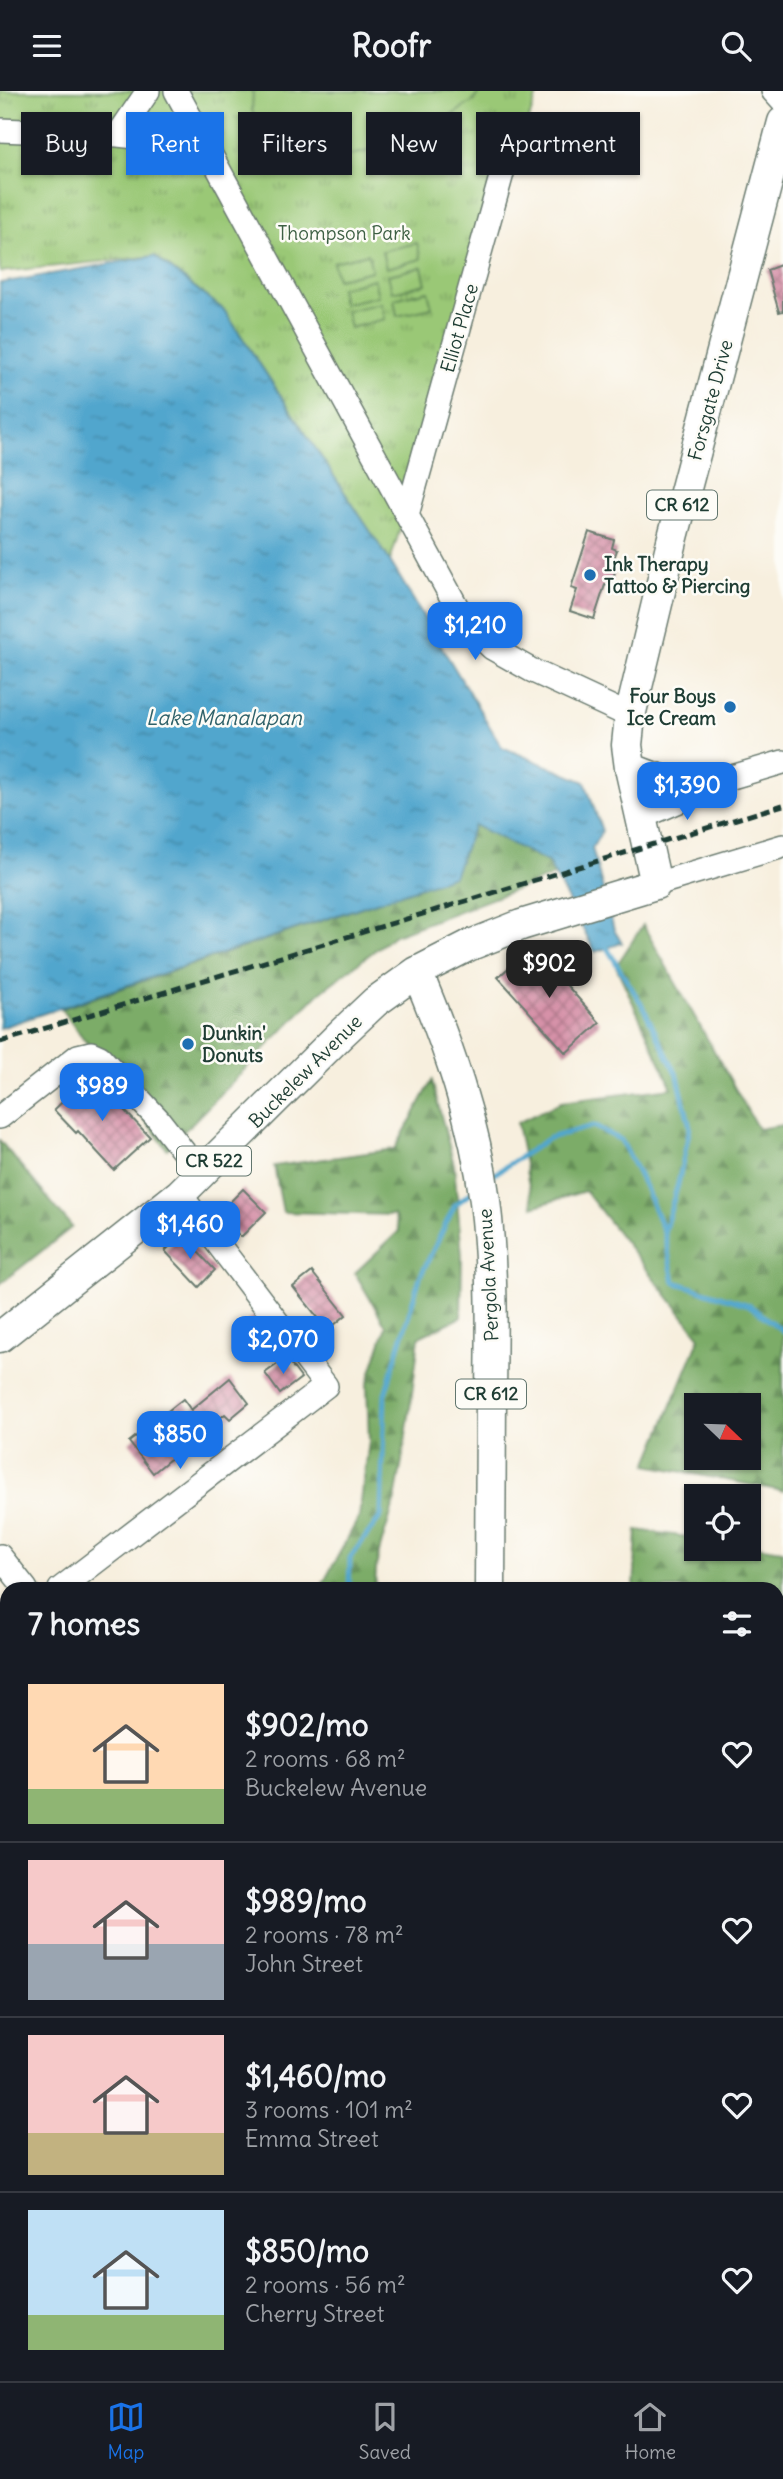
<!DOCTYPE html>
<meta charset="utf-8">
<style>
:root{--surface:#171b24;--page:#242831;--text:#f1f3f6;--muted:#9ea1a6;--line:#363941;--accent:#1a73e8}
body{margin:0;font-family:Delius,sans-serif;background:var(--page);color:var(--text);height:100vh;display:flex;flex-direction:column;font-size:26px;white-space:nowrap}
*{box-sizing:border-box;margin:0}
p{font-size:23px;color:var(--muted)}
.icon{flex:none;width:38px;height:38px;fill:none;stroke:currentColor;stroke-width:2;stroke-linecap:round;stroke-linejoin:round}
.map{position:relative;flex:1;overflow:hidden}
.details{position:absolute;left:0px;top:1491px;width:784px;height:800px;display:flex;flex-direction:column;background:var(--surface);border-radius:21px 21px 0 0;box-shadow:0 2px 5px #0004}
.details>*{flex:none}
.hud{position:absolute;left:21px;top:21px;width:742px;height:63px;display:flex;gap:14px}
.needle{width:46px;rotate:113deg}
.tools{position:absolute;left:684px;top:1302px;display:grid;gap:14px}
.tools a{display:grid;place-items:center;width:77px;height:77px;border-radius:0px;background:var(--surface);box-shadow:0 2px 5px #0004;font-size:35px}
.price{position:absolute;translate:-50% -60px;padding:0 16px;border-radius:14px;background:var(--accent);color:#fff;font-size:23px;line-height:46px;filter:drop-shadow(0 2px 4px #0008)}
.price::after{content:'';position:absolute;left:50%;top:42px;width:21px;height:16px;margin-left:-10px;background:inherit;clip-path:polygon(0 0,100% 0,50% 100%)}
.price.active{background:#222;color:#fff}
ul{padding:0;list-style:none}
li{display:flex;align-items:center;gap:21px;height:175px;padding:0 28px}
li+li{border-top:2px solid var(--line)}
li span{display:grid;place-items:center;flex:none;width:196px;height:140px;border-radius:0px;color:#555}
li>.icon{margin-inline-start:auto}
span .icon{width:84px;height:84px;fill:#fffc;stroke-width:1}
li b{font-size:30px}
h2{display:flex;justify-content:space-between;align-items:center;height:84px;padding:0 28px;font-size:30px}
.pill{padding:0 24px;border-radius:0px;background:var(--surface);box-shadow:0 2px 5px #0004;font-size:24px;line-height:63px}
.pill.active{background:var(--accent);color:#fff}
header{display:flex;justify-content:space-between;align-items:center;height:91px;padding:0 28px;background:var(--surface);font-size:32px;font-weight:700}
.tab-bar{display:flex;justify-content:space-around;align-items:center;height:98px;border-top:2px solid var(--line);background:var(--surface);font-size:19px;color:var(--muted)}
.tab-bar a{display:grid;justify-items:center;gap:4px}
.tab-bar .active{color:var(--accent)}
.map>svg:first-child{display:block}
.grass{fill:url(#grass-tufts);stroke:#5c8255;stroke-width:2}
.forest{fill:url(#forest-firs);stroke:#4d744e;stroke-width:2;fill-rule:evenodd}
.pitch{fill:#9ac876;stroke:#5c8255;stroke-width:2}
.water{fill:url(#water-ripples);stroke:#387280;stroke-width:2}
.lines{fill:none;stroke-linecap:round;stroke-linejoin:round}
.stream{stroke:#51a6cd;stroke-width:5}
.building{fill:url(#building-cross-hatch)}
.minor-casing{stroke:#6b7b70;stroke-width:26}
.major-casing{stroke:#6b7b70;stroke-width:33}
.minor{stroke:#fff;stroke-width:23}
.major{stroke:#fff;stroke-width:30}
.rail{stroke:#1f3d34;stroke-width:5;stroke-dasharray:10 5;stroke-linecap:butt}
.poi-dot{fill:#1f6fb2;stroke:#fdfcf7;stroke-width:2.5}
.labels{text-anchor:middle;stroke-width:5;stroke-linejoin:round;paint-order:stroke}
.shield{fill:#fdfcf7;stroke:#62766e;stroke-width:2}
.shield-label{font-size:18px;font-weight:bold;fill:#1f3d34}
.park-label{font-size:19px;fill:#3e6044;stroke:#fdfcf7}
.street-label{font-size:19px;fill:#1f3d34;stroke:#fdfcf7}
.poi-label{font-size:19px;font-weight:bold;fill:#1f3d34;stroke:#fdfcf7;text-anchor:start}
.water-label{font-size:21px;font-style:italic;fill:#30626a;stroke:#fdfcf7}
</style>
<header><svg class="icon" aria-label="menu" viewBox="0 0 24 24"><path d="M4 6h16M4 12h16M4 18h16"/></svg>Roofr<svg class="icon" aria-label="search" viewBox="0 0 24 24"><circle cx="10" cy="10" r="6"/><path d="M15 15l6 6"/></svg></header>
<div class="map">
<svg width="783" height="2290" viewBox="0 0 783 2290">
<defs>
<pattern id="grass-tufts" width="24" height="20" patternUnits="userSpaceOnUse" patternTransform="scale(1.75)"><rect width="24" height="20" fill="#9ac876"/><path d="M3 7l-1-3M5 7V3M7 7l1-3M15 17l-1-3M17 17v-4M19 17l1-3" fill="none" stroke="#7da462"/></pattern>
<pattern id="forest-firs" width="22" height="20" patternUnits="userSpaceOnUse" patternTransform="scale(1.75)"><rect width="22" height="20" fill="#7bac67"/><path d="M5 1l3.5 6h-7zM16 11l3.5 6h-7z" fill="#648d56"/></pattern>
<pattern id="water-ripples" width="26" height="14" patternUnits="userSpaceOnUse" patternTransform="scale(1.75)"><rect width="26" height="14" fill="#51a6cd"/><path d="M2 4q2-2 4 0t4 0M15 11q2-2 4 0t4 0" fill="none" stroke="#4388a7"/></pattern>
<pattern id="building-cross-hatch" width="8" height="8" patternUnits="userSpaceOnUse" patternTransform="scale(1.75)"><rect width="8" height="8" fill="#d691a8"/><path d="M0 0l8 8M0 8l8-8" fill="none" stroke="#ad788a"/></pattern>
</defs>
<rect width="100%" height="100%" fill="#fdfcf7"/>
<filter id="ink" filterUnits="userSpaceOnUse"><feTurbulence type="fractalNoise" baseFrequency=".0143" numOctaves="2"/><feDisplacementMap in="SourceGraphic" scale="14" xChannelSelector="R" yChannelSelector="G"/><feConvolveMatrix kernelMatrix="1 2 1 2 8 2 1 2 1" color-interpolation-filters="sRGB"/></filter>
<filter id="wash" filterUnits="userSpaceOnUse"><feTurbulence type="fractalNoise" baseFrequency=".00686" numOctaves="4" result="noise"/><feDisplacementMap in="SourceGraphic" scale="28" xChannelSelector="R" yChannelSelector="G"/><feGaussianBlur stdDeviation="1.57" result="paint"/><feColorMatrix in="noise" values="0 0 0 0 0 0 0 0 0 0 0 0 0 0 0 0 0 1.4 0 .05"/><feComposite in="paint" operator="in"/></filter>
<g filter="url(#wash)">
<rect width="100%" height="100%" fill="#f7efde"/>
<path class="grass" d="M0 0H538L390 470 224 219 155 165 0 181Z"/>
<path class="forest" d="M474 734 548 771 555 784 395 844 319 902 167 1058 61 918 454 785Z
M643 834 758 1038 783 1034V1400L647 1374 700 1246 585 1100 533 1116 517 1032 561 1011 672 997 616 875ZM696 1314H749V1367H696Z
M432 990 454 1074 462 1164 461 1226 419 1246C413 1299 406 1351 396 1403 390 1434 372 1466 376 1498H320L359 1426 369 1350 367 1294 386 1235 355 1182 399 1140 394 1124 283 1121 274 1075 395 1058Z
M0 1050 72 1136 0 1193Z
M637 1439 696 1447V1458H749V1454L783 1459V1641L777 1640V1498H634Z
M783 1647V1771L777 1767V1654Z
M783 2155V2262L777 2259V2162Z
M7 2232V2284L410 2285 407 2290H263L210 2286 208 2290H0V2246Z"/>
<path class="pitch" d="M253 0H480L473 10 418 47 344 66 282 64 252 20Z
M417 152 421 168 386 177 382 160Z
M368 163 372 180 337 188 333 171Z
M422 176 426 193 392 201 388 184Z
M374 188 378 205 343 213 340 197Z
M428 200 432 217 397 225 394 208Z
M381 212 385 228 350 237 346 220Z"/>
<path class="water" d="M154 165 224 219 390 470 502 656 585 691 602 740 592 757 614 839 622 852 595 861 548 771 474 734 454 785 0 937V192Z"/>
<g class="lines">
<path class="stream" d="M607 857 642 914 678 986 690 1036 678 1093 664 1141 674 1191 749 1214 783 1240
M490 1086 549 1047 593 1035 621 1049 644 1094 664 1141
M349 1498 350 1467 381 1425 385 1303 420 1186 455 1114 474 1099
M21 2290 25 2284"/>
</g>
<g id="blocks">
<path class="building" d="M783 173V220L779 221 767 179Z
M589 441 614 449 612 457 617 459 612 473 617 475 610 495 605 494 594 528 570 520 577 499 571 497Z
M533 856 600 932 566 962 498 886Z
M90 984 150 1046 114 1079 78 1040 76 1042 54 1019Z
M243 1098 266 1121 241 1146 217 1124Z
M181 1143 215 1179 199 1196 165 1160Z
M312 1181 346 1224 328 1239 293 1196Z
M253 1225 269 1244 251 1258 236 1240Z
M286 1267 301 1287 280 1303 265 1282Z
M230 1287 249 1312 230 1328 225 1323 153 1382 129 1351 183 1308 191 1319Z"/>
</g>
</g>
<g filter="url(#ink)">
<use href="#blocks" fill-opacity="0" stroke="#6b7b70" stroke-width="2"/>
<g class="lines">
<defs>
<path id="minor" d="M176 0 465 531 492 557 531 579 630 625
M773 0 783 11
M0 39 118 44 207 54
M118 44 148 0
M407 424 511 50
M642 726 691 705 708 693 783 671
M656 793 783 755
M0 1026 78 965 91 962 100 966 158 1028 201 1083
M0 1465 26 1498
M60 1498 326 1295 180 1103
M0 1715 7 1716
M777 1878 783 1869
M0 1927 7 1936
M637 2290 638 2284
M720 2290 726 2284"/>
<path id="major" d="M630 677C656 688 679 697 708 693
M417 881C448 954 475 1031 485 1110 493 1174 492 1237 491 1301 491 1367 490 1432 490 1498
M0 1246 180 1103 341 943 375 911 417 881 468 855 521 834 656 793 630 677 627 654 630 625 672 450 783 31
M438 2290 439 2284"/>
</defs>
<use href="#minor" class="minor-casing"/>
<use href="#major" class="major-casing"/>
<use href="#minor" class="minor"/>
<use href="#major" class="major"/>
<path class="rail" d="M0 951 783 714"/>
</g>
</g>
<g class="poi-dot">
<circle cx="590" cy="484" r="7"/>
<circle cx="730" cy="616" r="7"/>
<circle cx="188" cy="953" r="7"/>
</g>
<g class="labels">
<g class="shield">
<rect x="647" y="399.5" width="70" height="29" rx="5"/>
<rect x="177" y="1055.5" width="74" height="29" rx="5"/>
<rect x="456" y="1288.5" width="70" height="29" rx="5"/>
</g>
<g class="shield-label">
<text x="682" y="420">CR 612</text>
<text x="214" y="1076">CR 522</text>
<text x="491" y="1309">CR 612</text>
</g>
<g class="park-label">
<text x="344" y="149">Thompson Park</text>
</g>
<g class="street-label">
<text transform="translate(459 237) rotate(-74)" y="7">Elliot Place</text>
<text transform="translate(710 309) rotate(-75)" y="7">Forsgate Drive</text>
<text transform="translate(305 980) rotate(-45)" y="7">Buckelew Avenue</text>
<text transform="translate(488 1184) rotate(-93)" y="7">Pergola Avenue</text>
</g>
<g class="poi-label">
<text x="604" y="480">Ink Therapy<tspan x="604" dy="22">Tattoo &amp; Piercing</tspan></text>
<text x="716" y="612" text-anchor="end">Four Boys<tspan x="716" dy="22">Ice Cream</tspan></text>
<text x="202" y="949">Dunkin'<tspan x="202" dy="22">Donuts</tspan></text>
</g>
<g class="water-label">
<text x="224" y="634">Lake Manalapan</text>
</g>
</g>
</svg>
<div class="tools">
<a><svg class="needle" viewBox="-14 -14 28 28"><path d="M0-13l5 13h-10z" fill="#e53935"/><path d="M0 13l5-13h-10z" fill="#9ea1a6"/></svg></a>
<a><svg class="icon" aria-label="locate" viewBox="0 0 24 24"><circle cx="12" cy="12" r="6"/><path d="M12 2v4M12 18v4M2 12h4M18 12h4"/></svg></a>
</div>
<b class="price" style="left:475px;top:571px">$1,210</b>
<b class="price" style="left:687px;top:731px">$1,390</b>
<b class="price active" style="left:549px;top:909px">$902</b>
<b class="price" style="left:102px;top:1032px">$989</b>
<b class="price" style="left:190px;top:1170px">$1,460</b>
<b class="price" style="left:283px;top:1285px">$2,070</b>
<b class="price" style="left:180px;top:1380px">$850</b>
<div class="hud">
<a class="pill">Buy</a>
<a class="pill active">Rent</a>
<a class="pill">Filters</a>
<a class="pill">New</a>
<a class="pill">Apartment</a>
</div>
<section class="details">
<h2>7 homes<svg class="icon" aria-label="filters" viewBox="0 0 24 24"><path d="M4 7h16M4 17h16"/><circle cx="9" cy="7" r="2"/><circle cx="15" cy="17" r="2"/></svg></h2>
<ul>
<li><span style="background:linear-gradient(#ffd9b3 75%,#8fb573 0)"><svg class="icon" aria-label="home" viewBox="0 0 24 24"><path d="M3 11l9-7 9 7M6 9v11h12V9"/></svg></span><div><b>$902/mo</b><p>2 rooms · 68 m²</p><p>Buckelew Avenue</p></div><svg class="icon" aria-label="heart" viewBox="0 0 24 24"><path d="M12 20l-8-8c-3-5 5-10 8-4 3-6 11-1 8 4z"/></svg></li>
<li><span style="background:linear-gradient(#f6c9c9 60%,#9aa5b1 0)"><svg class="icon" aria-label="home" viewBox="0 0 24 24"><path d="M3 11l9-7 9 7M6 9v11h12V9"/></svg></span><div><b>$989/mo</b><p>2 rooms · 78 m²</p><p>John Street</p></div><svg class="icon" aria-label="heart" viewBox="0 0 24 24"><path d="M12 20l-8-8c-3-5 5-10 8-4 3-6 11-1 8 4z"/></svg></li>
<li><span style="background:linear-gradient(#f6c9c9 70%,#c2b280 0)"><svg class="icon" aria-label="home" viewBox="0 0 24 24"><path d="M3 11l9-7 9 7M6 9v11h12V9"/></svg></span><div><b>$1,460/mo</b><p>3 rooms · 101 m²</p><p>Emma Street</p></div><svg class="icon" aria-label="heart" viewBox="0 0 24 24"><path d="M12 20l-8-8c-3-5 5-10 8-4 3-6 11-1 8 4z"/></svg></li>
<li><span style="background:linear-gradient(#bfe0f5 75%,#8fb573 0)"><svg class="icon" aria-label="home" viewBox="0 0 24 24"><path d="M3 11l9-7 9 7M6 9v11h12V9"/></svg></span><div><b>$850/mo</b><p>2 rooms · 56 m²</p><p>Cherry Street</p></div><svg class="icon" aria-label="heart" viewBox="0 0 24 24"><path d="M12 20l-8-8c-3-5 5-10 8-4 3-6 11-1 8 4z"/></svg></li>
</ul>
</section>
</div>
<nav class="tab-bar">
<a class="active"><svg class="icon" aria-label="map" viewBox="0 0 24 24"><path d="M3 6l6-2 6 2 6-2v14l-6 2-6-2-6 2zM9 4v14M15 6v14"/></svg>Map</a>
<a><svg class="icon" aria-label="saved" viewBox="0 0 24 24"><path d="M7 4h10v16l-5-4-5 4z"/></svg>Saved</a>
<a><svg class="icon" aria-label="home" viewBox="0 0 24 24"><path d="M3 11l9-7 9 7M6 9v11h12V9"/></svg>Home</a>
</nav>
